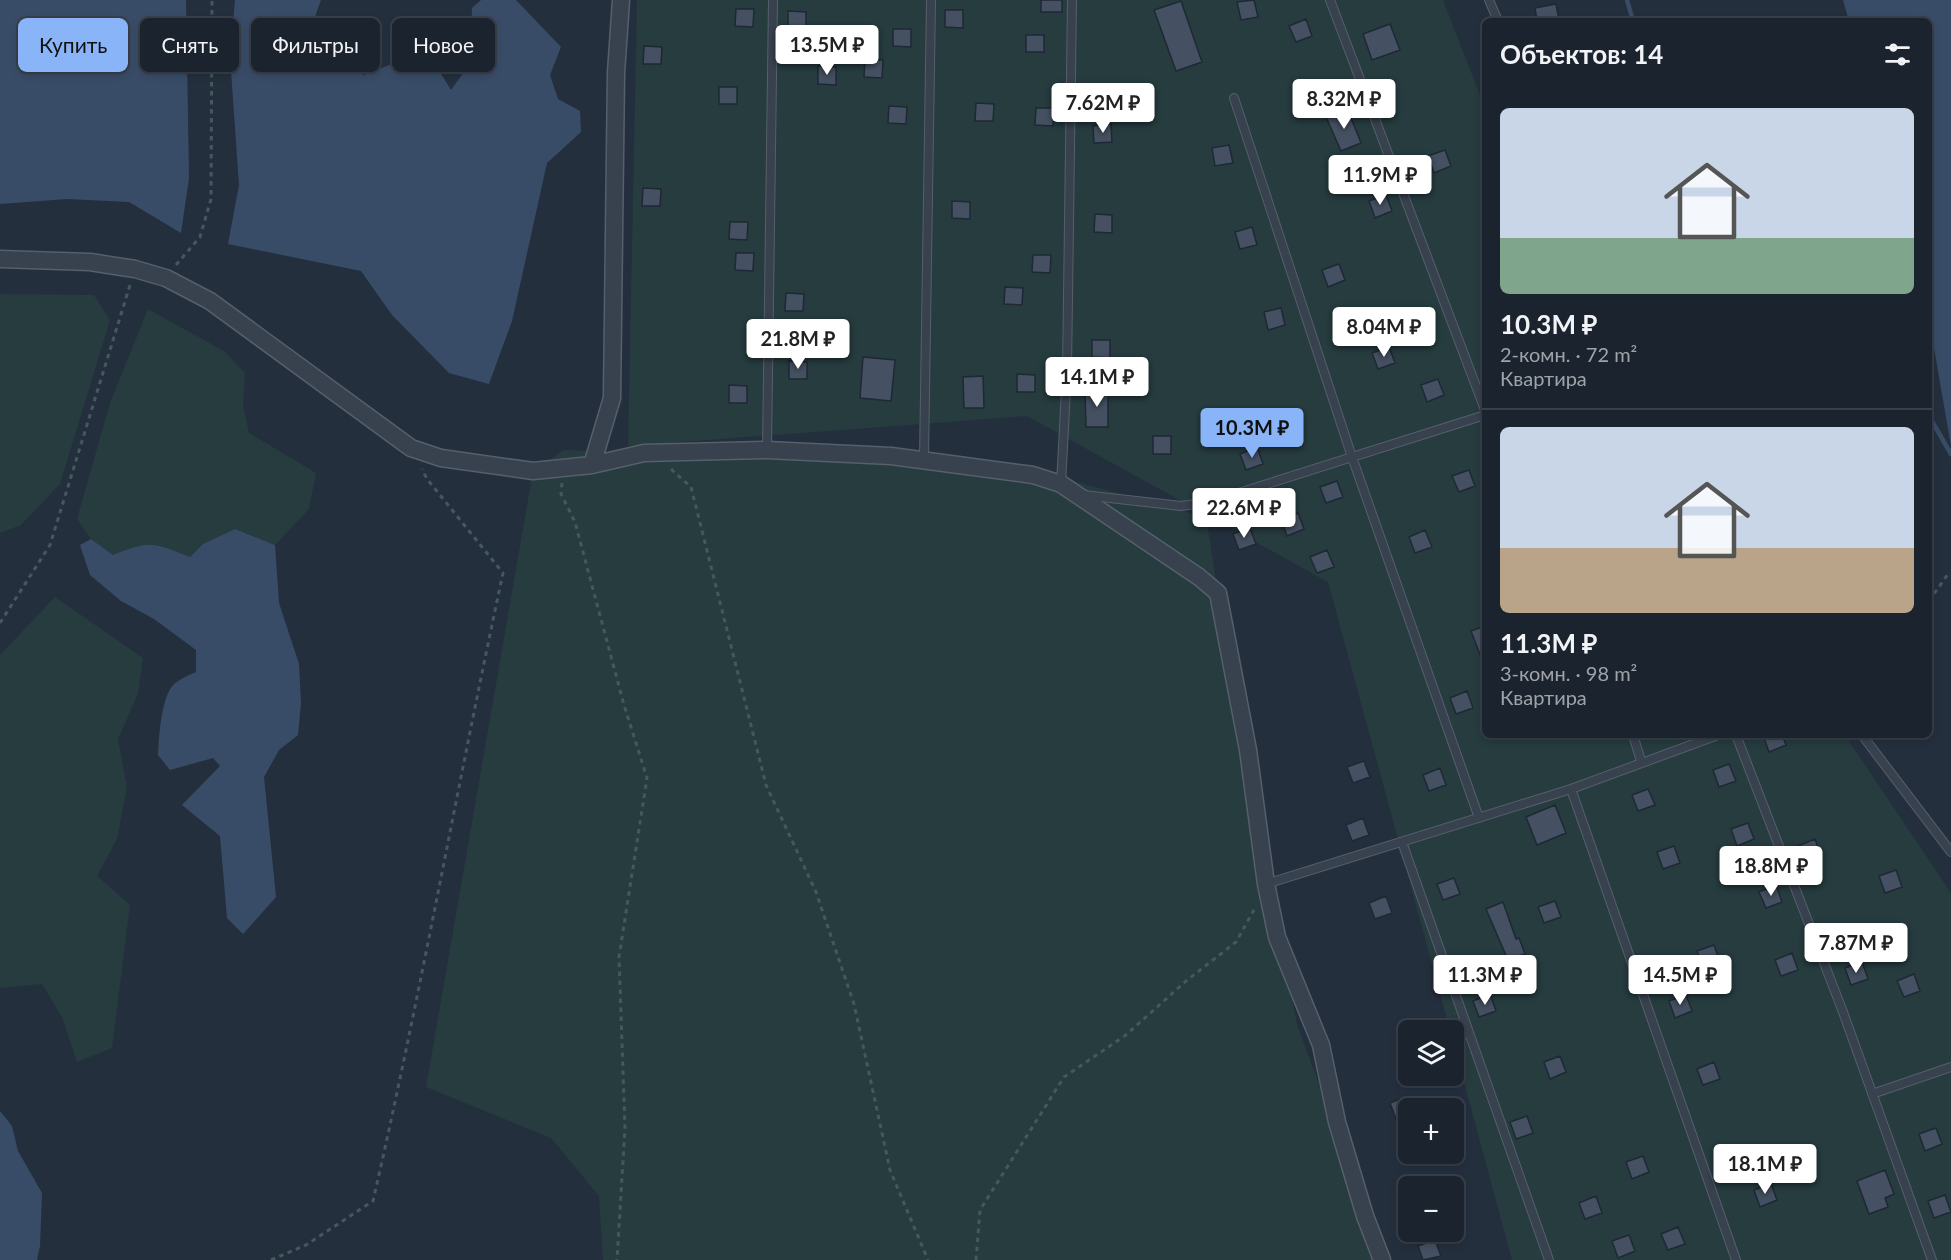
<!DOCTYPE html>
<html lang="ru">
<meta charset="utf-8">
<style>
:root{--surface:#1b232e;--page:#282f3a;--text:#f1f3f6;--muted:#a0a4aa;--line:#39404a;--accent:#8ab4f8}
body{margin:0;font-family:Lato,sans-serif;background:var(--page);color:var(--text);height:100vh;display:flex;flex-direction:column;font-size:22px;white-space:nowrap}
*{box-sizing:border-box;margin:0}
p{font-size:20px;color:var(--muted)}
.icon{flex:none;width:33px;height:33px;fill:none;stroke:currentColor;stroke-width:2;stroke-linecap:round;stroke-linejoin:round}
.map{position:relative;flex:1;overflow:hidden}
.drawer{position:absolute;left:1482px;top:18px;width:450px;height:720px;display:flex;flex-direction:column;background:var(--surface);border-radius:9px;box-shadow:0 3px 9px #0003,0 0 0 2px var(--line)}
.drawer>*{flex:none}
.banner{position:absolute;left:18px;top:18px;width:570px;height:54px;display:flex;gap:12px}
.controls{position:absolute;left:1398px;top:1020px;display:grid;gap:12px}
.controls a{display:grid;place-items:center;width:66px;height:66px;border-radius:9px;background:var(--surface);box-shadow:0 3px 9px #0003,0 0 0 2px var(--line);font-size:30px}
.price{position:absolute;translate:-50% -51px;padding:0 14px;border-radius:6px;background:#fff;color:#222;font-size:20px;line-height:39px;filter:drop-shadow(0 2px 3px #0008)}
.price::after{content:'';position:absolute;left:50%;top:36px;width:18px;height:14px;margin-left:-9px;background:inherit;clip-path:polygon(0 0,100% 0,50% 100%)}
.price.selected{background:var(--accent);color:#111}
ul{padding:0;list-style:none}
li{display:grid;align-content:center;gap:12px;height:318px;padding:0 18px}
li+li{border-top:2px solid var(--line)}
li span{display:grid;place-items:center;height:186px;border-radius:9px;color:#555}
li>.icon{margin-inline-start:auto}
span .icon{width:108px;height:108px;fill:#fffc;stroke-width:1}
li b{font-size:26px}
h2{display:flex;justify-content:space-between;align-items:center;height:72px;padding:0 18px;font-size:26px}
.tag{padding:0 21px;border-radius:9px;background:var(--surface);box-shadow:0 3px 9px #0003,0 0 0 2px var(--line);font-size:21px;line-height:54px}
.tag.selected{background:var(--accent);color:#111}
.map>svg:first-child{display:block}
.green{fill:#263c3f}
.water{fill:#394c67}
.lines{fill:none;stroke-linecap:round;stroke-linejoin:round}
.stream{stroke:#394c67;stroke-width:4.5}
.building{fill:#455162;stroke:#1f2835;stroke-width:1.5}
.service-casing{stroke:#565f6c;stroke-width:10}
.minor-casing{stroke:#565f6c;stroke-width:19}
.path{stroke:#44595c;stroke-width:3;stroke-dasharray:4.5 4.5;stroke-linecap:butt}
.service{stroke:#38414e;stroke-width:8}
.minor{stroke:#38414e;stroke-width:16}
</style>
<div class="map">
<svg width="1951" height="1260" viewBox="0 0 1951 1260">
<rect width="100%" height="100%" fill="#242f3e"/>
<path class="green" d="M637 0H1443L1485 108V735H1845L1951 893V1260H1512L1454 1045V1030H1450L1328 582 1027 416 628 446Z
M0 294 94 295 110 320 60 484 21 525 0 533Z
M148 309 224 351 245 373 243 406 249 433 316 473 309 509 275 545 235 529 203 544 190 557C155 542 149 540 113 555L91 539 77 519 110 403Z
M564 450 1017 466 1206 517 1249 792 1297 1024 1383 1260H603L599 1196 551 1138 426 1087 533 471Z
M55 597 143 658 138 694 118 739 127 787 117 839 97 876 130 905 112 1048 77 1062 62 1017 42 984 0 988V655Z"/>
<path class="water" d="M0 0H186L189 178 181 233 129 202 67 199 0 204Z
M235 0H321L312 25 319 52 364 75 412 56 435 64 451 90 471 62 472 8 481 0H516L561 47 550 75 558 99 580 111 581 132 547 163 512 321 489 384 449 373 392 315 361 271 228 244 239 185 230 56Z
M1843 0H1951V446L1929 319V21H1849Z
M235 529 275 545 279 603 299 664 301 703 298 735 279 750 264 777 276 897 243 934 227 918 220 836 182 805 220 766 213 758 170 770 158 755C159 737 161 697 174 684 180 679 189 675 196 672V650L154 619 121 601 90 575 80 545 91 539 113 555C149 540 154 542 190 557L203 544Z
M0 1111 12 1126 18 1151 42 1193 40 1246 37 1260H0Z"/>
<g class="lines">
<path class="stream" d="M1627 0 1633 21
M1929 416 1951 454"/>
</g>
<path class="building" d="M1041 0H1062V12H1041Z
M1254 0 1258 17 1241 20 1237 2Z
M1181 1 1202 62 1176 71 1154 10Z
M1556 4 1559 20 1537 21 1535 8Z
M736 9H754L753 27 735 26Z
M945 10H963V28L945 27Z
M788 11 806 12V29H788Z
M1306 19 1312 36 1296 42 1289 26Z
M1390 24 1400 50 1372 60 1363 34Z
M893 29H911V47L893 46Z
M1026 35H1044V52H1026Z
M644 46 662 47 661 64H643Z
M865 59 883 60 882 78 864 77Z
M818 66 836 67V85L818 84Z
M719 87H737V104H719Z
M976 103 994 104 993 121H975Z
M889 106 907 107 906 124 888 123Z
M1036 108H1054L1053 126 1035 125Z
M1347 108 1361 143 1341 151 1326 117Z
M1111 124 1112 142 1094 143 1093 126Z
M1229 145 1233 163 1215 166 1212 148Z
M1445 150 1451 166 1434 173 1428 156Z
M643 188 661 189 660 206H642Z
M1386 195 1392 211 1375 218 1369 201Z
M952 201 970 202V219L952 218Z
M1095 214 1112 215V233L1094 232Z
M730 222H748L747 240 729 239Z
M1252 227 1257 245 1240 249 1235 232Z
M736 253H754L753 271 735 270Z
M1033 255H1051L1050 273 1032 272Z
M1339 264 1345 280 1328 287 1322 270Z
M1005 287 1023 288 1022 305 1004 304Z
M786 293 804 294 803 311H785Z
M1281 308 1285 325 1268 330 1264 312Z
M1092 340H1110V358L1092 357Z
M1389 347 1395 363 1378 369 1372 353Z
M863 357 895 360 891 401 860 398Z
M789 361 807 362V379H789Z
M1017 374 1035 375V392H1017Z
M983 376 984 408H964L963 377Z
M1438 379 1444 395 1427 402 1421 385Z
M729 385 747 386V403H729Z
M1085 390H1108V427H1086Z
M1153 436H1171V454H1153Z
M1257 447 1263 464 1246 470 1240 454Z
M1469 470 1475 486 1459 492 1452 476Z
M1337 481 1343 497 1326 503 1320 487Z
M1298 513 1304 529 1287 536 1281 519Z
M1250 528 1256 544 1239 550 1233 534Z
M1425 530 1432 547 1415 553 1409 537Z
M1327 550 1334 567 1317 573 1310 557Z
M1485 626V665H1484L1471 631Z
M1467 691 1473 708 1456 714 1450 698Z
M1763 735H1782L1786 745 1769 752Z
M1364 761 1370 777 1353 783 1347 767Z
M1729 764 1736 781 1719 787 1713 770Z
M1440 768 1446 785 1429 791 1423 775Z
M1648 789 1655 805 1638 811 1632 795Z
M1555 805 1566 833 1537 845 1526 817Z
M1363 818 1369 835 1352 841 1346 825Z
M1748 823 1754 839 1737 846 1731 829Z
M1815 839 1821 856 1804 862 1798 846Z
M1674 846 1680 863 1663 869 1657 852Z
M1896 870 1902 887 1885 893 1879 876Z
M1454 878 1460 894 1443 900 1437 884Z
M1776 885 1782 902 1766 908 1759 892Z
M1386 896 1392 913 1375 919 1369 903Z
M1555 901 1561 917 1544 923 1538 907Z
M1503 902 1516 939 1519 938 1525 954 1508 960 1486 909Z
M1714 945 1720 962 1703 968 1697 951Z
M1792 953 1798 970 1781 976 1775 960Z
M1862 962 1868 979 1851 985 1845 968Z
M1914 974 1920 991 1904 997 1897 981Z
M1490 994 1496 1011 1479 1017 1473 1001Z
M1686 995 1692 1011 1675 1018 1669 1001Z
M1560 1056 1566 1072 1550 1079 1544 1062Z
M1714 1062 1720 1079 1703 1085 1697 1069Z
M1408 1096V1115L1396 1119 1390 1103Z
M1527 1116 1533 1133 1516 1139 1510 1122Z
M1936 1128 1942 1144 1925 1151 1919 1134Z
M1643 1156 1649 1172 1632 1179 1626 1162Z
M1885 1170 1894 1194 1885 1198 1888 1207 1869 1214 1857 1181Z
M1771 1184 1777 1200 1760 1207 1754 1190Z
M1945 1195 1951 1212 1934 1218 1928 1201Z
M1596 1196 1602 1213 1585 1219 1579 1203Z
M1678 1227 1685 1244 1668 1250 1661 1234Z
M1629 1235 1635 1251 1618 1258 1612 1241Z
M1435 1240 1441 1256 1423 1260 1418 1246Z"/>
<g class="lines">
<defs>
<path id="service" d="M1330 0 1485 410
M1489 0 1498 21
M1234 98 1352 457 1479 818
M767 450 773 0
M924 459 931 0
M1061 484 1067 371 1072 0
M1083 495 1181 506 1210 502 1485 415
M1633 735 1641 761
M1736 735 1843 1012 1932 1260
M1862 735 1951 852
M1571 789 1736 1260
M1402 842 1549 1260
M1266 884 1571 789 1718 735
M1872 1094 1951 1067"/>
<path id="minor" d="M0 259 90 262 135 269 166 278 210 301 411 448 441 458 533 471 592 465 644 453 767 450 891 456 1033 475 1061 484 1199 577 1218 593 1248 750 1266 884 1277 937 1321 1045 1337 1122 1365 1216 1382 1260
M592 465 612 398 616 73 621 0"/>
</defs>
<use href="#service" class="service-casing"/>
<use href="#minor" class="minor-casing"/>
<path class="path" d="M176 265 200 237 211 199 212 0
M671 469 691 487 766 785 816 892 854 1004 890 1170 928 1260
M562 483 561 494 575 522 624 705 647 778 619 957 625 1128 617 1260
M1929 601 1948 574 1951 575
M0 623 50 545 130 285
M271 1260 306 1245 373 1201C421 992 458 782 503 573L427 479 422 469
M976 1260 980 1210 1064 1077 1126 1035 1186 981 1236 942 1255 908"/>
<use href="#service" class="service"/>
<use href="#minor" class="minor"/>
</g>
</svg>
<div class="controls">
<a><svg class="icon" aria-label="layers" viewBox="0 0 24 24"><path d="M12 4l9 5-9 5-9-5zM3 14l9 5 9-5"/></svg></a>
<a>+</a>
<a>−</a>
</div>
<b class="price" style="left:827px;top:76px">13.5M ₽</b>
<b class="price" style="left:1344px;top:130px">8.32M ₽</b>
<b class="price" style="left:1103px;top:134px">7.62M ₽</b>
<b class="price" style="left:1380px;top:206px">11.9M ₽</b>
<b class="price" style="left:1384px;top:358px">8.04M ₽</b>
<b class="price" style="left:798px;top:370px">21.8M ₽</b>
<b class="price" style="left:1097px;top:408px">14.1M ₽</b>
<b class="price selected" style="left:1252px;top:459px">10.3M ₽</b>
<b class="price" style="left:1244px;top:539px">22.6M ₽</b>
<b class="price" style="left:1771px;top:897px">18.8M ₽</b>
<b class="price" style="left:1856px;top:974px">7.87M ₽</b>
<b class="price" style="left:1485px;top:1006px">11.3M ₽</b>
<b class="price" style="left:1680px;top:1006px">14.5M ₽</b>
<b class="price" style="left:1765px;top:1195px">18.1M ₽</b>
<div class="banner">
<a class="tag selected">Купить</a>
<a class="tag">Снять</a>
<a class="tag">Фильтры</a>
<a class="tag">Новое</a>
</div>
<section class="drawer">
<h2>Объектов: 14<svg class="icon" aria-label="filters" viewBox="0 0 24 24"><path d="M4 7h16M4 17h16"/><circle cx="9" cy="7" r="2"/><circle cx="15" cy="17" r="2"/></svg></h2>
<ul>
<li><span style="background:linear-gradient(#c9d6e8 70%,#7fa58c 0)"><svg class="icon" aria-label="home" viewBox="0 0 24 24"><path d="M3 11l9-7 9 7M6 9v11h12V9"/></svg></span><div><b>10.3M ₽</b><p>2-комн. · 72 m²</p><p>Квартира</p></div></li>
<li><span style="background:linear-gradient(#c9d6e8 65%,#b9a48a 0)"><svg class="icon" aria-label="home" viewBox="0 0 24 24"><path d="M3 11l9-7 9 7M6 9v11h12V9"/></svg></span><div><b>11.3M ₽</b><p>3-комн. · 98 m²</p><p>Квартира</p></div></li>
</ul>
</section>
</div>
